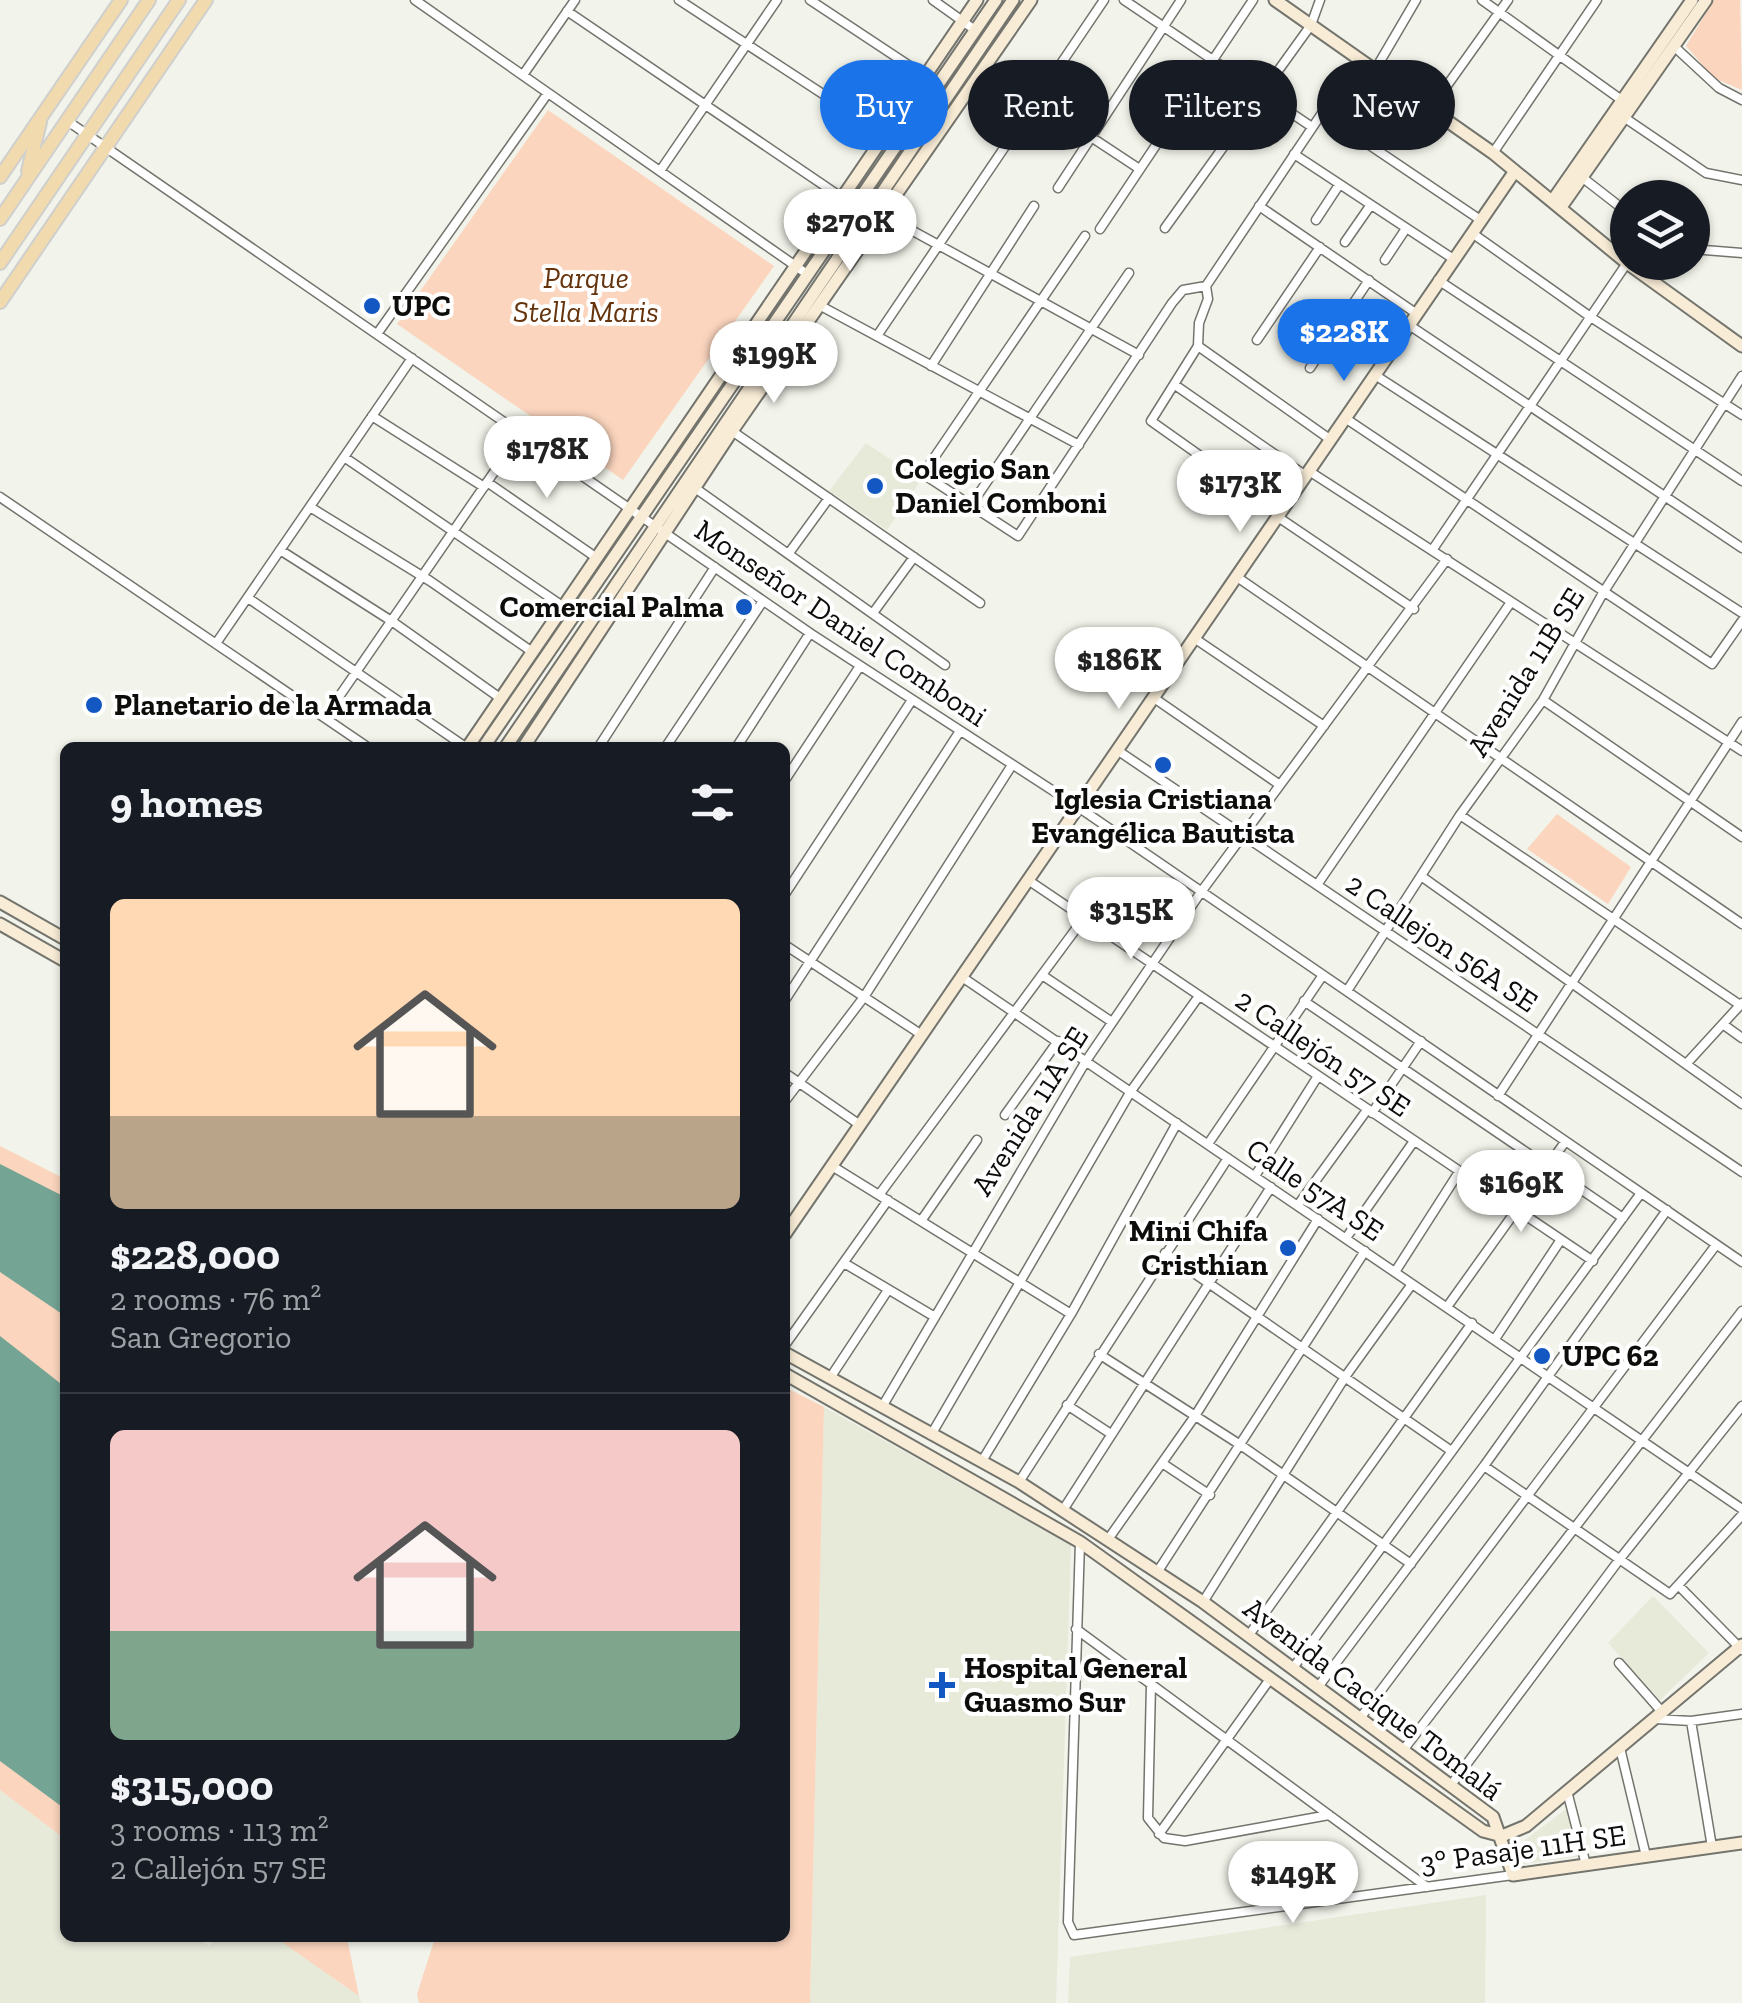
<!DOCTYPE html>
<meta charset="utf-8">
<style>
:root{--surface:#171b24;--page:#242831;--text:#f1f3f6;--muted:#9ea1a6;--line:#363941;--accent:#1a73e8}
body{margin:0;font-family:"Zilla Slab",serif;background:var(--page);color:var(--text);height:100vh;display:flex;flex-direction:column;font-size:38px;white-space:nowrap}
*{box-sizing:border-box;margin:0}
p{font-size:32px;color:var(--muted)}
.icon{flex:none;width:55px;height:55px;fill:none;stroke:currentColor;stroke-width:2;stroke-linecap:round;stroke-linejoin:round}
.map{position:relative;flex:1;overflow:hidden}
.side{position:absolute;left:60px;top:742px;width:730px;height:1200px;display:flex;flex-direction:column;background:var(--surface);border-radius:15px;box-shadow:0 2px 8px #0004}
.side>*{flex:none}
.top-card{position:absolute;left:820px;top:60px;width:770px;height:90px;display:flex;gap:20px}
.controls{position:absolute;left:1610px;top:180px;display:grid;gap:20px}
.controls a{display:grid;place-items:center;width:100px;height:100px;border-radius:50%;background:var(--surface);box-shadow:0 2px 8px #0004;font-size:50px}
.price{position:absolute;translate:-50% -85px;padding:0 22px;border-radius:35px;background:#fff;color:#222;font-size:32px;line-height:65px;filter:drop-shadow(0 2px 5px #0008)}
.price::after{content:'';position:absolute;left:50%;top:60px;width:30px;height:22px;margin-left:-15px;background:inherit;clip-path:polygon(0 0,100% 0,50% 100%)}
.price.current{background:var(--accent);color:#fff}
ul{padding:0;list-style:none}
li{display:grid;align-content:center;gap:20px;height:530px;padding:0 50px}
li+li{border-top:2px solid var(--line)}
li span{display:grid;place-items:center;height:310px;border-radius:15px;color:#555}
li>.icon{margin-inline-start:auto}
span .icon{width:180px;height:180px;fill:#fffc;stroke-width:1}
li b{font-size:42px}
h2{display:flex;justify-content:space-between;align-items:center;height:120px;padding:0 50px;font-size:42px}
.tag{padding:0 35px;border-radius:45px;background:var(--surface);box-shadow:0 2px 8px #0004;font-size:35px;line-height:90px}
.tag.current{background:var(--accent);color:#fff}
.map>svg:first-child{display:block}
.built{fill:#e7e9d9}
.green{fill:#fbd5be}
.water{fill:#74a494}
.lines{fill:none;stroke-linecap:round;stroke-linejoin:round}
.street-casing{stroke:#73746d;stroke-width:11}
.secondary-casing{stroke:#73746d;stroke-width:15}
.primary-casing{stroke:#cfcfce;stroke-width:16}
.street{stroke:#fff;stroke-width:8}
.secondary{stroke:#f8ecd6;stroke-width:11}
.primary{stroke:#f1daad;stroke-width:12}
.poi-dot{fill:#1357c2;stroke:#fff;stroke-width:4}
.labels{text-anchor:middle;stroke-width:8;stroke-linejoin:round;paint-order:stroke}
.park-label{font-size:30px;font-style:italic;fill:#65330c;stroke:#fff}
.poi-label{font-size:30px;font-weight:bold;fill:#0d0d0b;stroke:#fff;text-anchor:start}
.street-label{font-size:30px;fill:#0d0d0b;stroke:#fff}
</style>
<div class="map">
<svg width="1742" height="2003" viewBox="0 0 1742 2003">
<rect width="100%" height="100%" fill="#f2f3ea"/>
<path class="built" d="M1359 73 1418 114 1391 152 1331 111Z
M866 443 921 480 887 530 829 491Z
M824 1407 1071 1545 1056 2003H810Z
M1653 1596 1709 1653 1660 1700 1608 1643Z
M0 1790 65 1839V1938H197L209 1946 215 1938H276L359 1996 361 2003H0Z
M1569 1807 1581 1856 1523 1864 1521 1843Z
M1486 1895 1485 2003H1068L1070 1957Z"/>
<path class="green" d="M1714 0H1740L1742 90 1714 78 1686 46Z
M548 110 774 266 623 480 397 324Z
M1557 814 1631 867 1608 904 1527 849Z
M0 1146 65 1179V1839L0 1790Z
M785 1387 824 1407 810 2003H419L417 1994 435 1938H785Z
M276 1938H347L359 1996Z"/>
<path class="water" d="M0 1164 65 1197V1316L0 1272Z
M0 1336 65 1387V1809L0 1761Z"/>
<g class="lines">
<defs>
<path id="street" d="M415 0 807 274
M679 0 884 134
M810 0 925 76
M933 0 975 30
M1124 0 1312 127
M1482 0 1623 101
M567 11 841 197
M1678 50 1719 88 1742 100
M985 67 1138 168
M1375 70 1416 0
M523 75 575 0
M1431 108 1508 0
M1322 113 1479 219
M1625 118 1706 173 1742 180
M66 120 810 633 1078 807 1742 1262
M1493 153 1597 0
M1294 154 1452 258
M660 171 777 0
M1583 178 1628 213
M1058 188 1181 0
M1259 206 1417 314
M882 214 1139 355
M1316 220 1339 185
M1165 228 1311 25 1320 0
M1100 229 1253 0
M1472 233 1592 318 1742 415
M1085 236 923 474 1018 536 1172 303 1183 290 1206 286
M1345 242 1370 206
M1692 249 1742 253
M1385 260 1405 230
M1438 280 1742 481
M819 305 1079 445
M1409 325 1742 548
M377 334 548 93
M877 336 1104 0
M1257 340 1320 247
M1198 346 1331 440
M931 366 1034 206
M1310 368 1369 280
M1375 375 1742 613
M1175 385 1306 476
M372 416 484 487
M1345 418 1712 664 1742 621
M732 431 980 603
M344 457 561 605
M1309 471 1742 751
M487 482 594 556
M695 488 945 665
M0 497 369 748
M971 505 1129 273
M310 507 430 581 531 651
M1281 513 1151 421 1198 346 1199 323 1208 299 1206 286 1359 58
M1278 517 1414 609
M1433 549 1627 263
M280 550 393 622 500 698
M789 553 829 498
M1237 577 1742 924
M248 598 467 748
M873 613 914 557
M1194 638 1324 726
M217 642 412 358
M1154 698 1280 785
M1543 700 1742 837
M325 717 521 433
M598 748 715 567
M665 748 763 601
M736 748 810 633
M1117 750 1742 1172
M785 780 860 666
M1460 815 1740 1005
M1421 876 1742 1104
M1028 880 1593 1261
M1317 885 1511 602
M785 894 912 700
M785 945 922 1035
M1042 975 1112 1022
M962 977 1742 1509
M1347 991 1460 815 1543 700 1603 593 1742 376
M785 1000 960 731
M1304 1001 1623 1218
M1724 1025 1742 1038
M1688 1062 1742 1003
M785 1073 860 1125
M1498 1096 1742 722
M785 1101 864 997 1012 765
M1372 1113 1421 1041
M1005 1115 1058 1041
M1208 1144 1323 975
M832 1166 1071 1314
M1255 1176 1318 1076
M879 1195 1084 918
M1298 1205 1367 1110
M921 1221 977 1140
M1346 1238 1414 1141
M1165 1253 1450 1450
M844 1263 935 1317
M1395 1272 1459 1172
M1447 1307 1565 1142
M1495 1339 1560 1241
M785 1345 888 1200
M1099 1354 1242 1446 1411 1564
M830 1378 888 1290
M1067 1405 1111 1434
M882 1407 1086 1061 1201 892 1447 559
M931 1435 1131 1091 1199 996
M982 1461 1071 1314 1177 1123
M1162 1463 1210 1495
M1484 1466 1670 1594 1742 1515
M1019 1482 1228 1158
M1063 1510 1271 1187
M1109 1538 1195 1416 1318 1219
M1080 1542 1068 1922 1074 1935 1513 1875
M1158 1571 1365 1251
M1679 1586 1742 1650
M1203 1602 1345 1377 1412 1284
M1076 1629 1427 1887
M1249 1635 1472 1323
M1619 1663 1663 1713
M1293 1668 1641 1193
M1151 1684 1148 1818 1164 1838 1185 1841 1329 1815
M1318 1687 1484 1466 1667 1210
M1361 1717 1716 1245
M1656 1719 1691 1721 1742 1714
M1691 1721 1712 1847
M1620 1748 1646 1856
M1404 1749 1742 1311
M1451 1785 1619 1560 1742 1406
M1567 1791 1586 1865
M1159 1834 1270 1679"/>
<path id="secondary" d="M1275 0 1493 153 1627 263 1742 346
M1553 200 1692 0
M1561 207 1706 0
M467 748 977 0
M483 748 996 0
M505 748 1013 0
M523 748 732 431 1031 0
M0 902 65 939
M0 924 65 961
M785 1234 1515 171
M785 1353 1019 1482 1203 1602 1493 1817 1513 1875 1742 1843
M785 1374 1080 1542 1483 1831 1502 1836
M1502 1836 1526 1826 1742 1645"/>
<path id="primary" d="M28 171 40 122
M0 177 121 0
M0 219 149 0
M0 263 179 0
M0 302 206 0"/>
</defs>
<use href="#street" class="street-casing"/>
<use href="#secondary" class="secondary-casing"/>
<use href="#primary" class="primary-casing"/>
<use href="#street" class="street"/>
<use href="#secondary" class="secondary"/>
<use href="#primary" class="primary"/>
</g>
<g class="poi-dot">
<circle cx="372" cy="306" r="10"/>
<circle cx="875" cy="486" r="10"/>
<circle cx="744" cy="607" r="10"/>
<circle cx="94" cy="705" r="10"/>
<circle cx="1163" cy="765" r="10"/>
<circle cx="1288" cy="1248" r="10"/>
<circle cx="1542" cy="1356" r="10"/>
<path d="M937 1670h10v10h10v10h-10v10h-10v-10h-10v-10h10z"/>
</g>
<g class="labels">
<g class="park-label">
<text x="586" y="288">Parque<tspan x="586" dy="34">Stella Maris</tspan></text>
</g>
<g class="poi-label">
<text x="392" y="316">UPC</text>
<text x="895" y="479">Colegio San<tspan x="895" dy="34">Daniel Comboni</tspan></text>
<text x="724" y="617" text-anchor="end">Comercial Palma</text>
<text x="114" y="715">Planetario de la Armada</text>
<text x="1163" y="809" text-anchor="middle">Iglesia Cristiana<tspan x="1163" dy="34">Evangélica Bautista</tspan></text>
<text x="1268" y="1241" text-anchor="end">Mini Chifa<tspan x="1268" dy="34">Cristhian</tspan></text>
<text x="1562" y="1366">UPC 62</text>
<text x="964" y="1678">Hospital General<tspan x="964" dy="34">Guasmo Sur</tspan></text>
</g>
<g class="street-label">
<text transform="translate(841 623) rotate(34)" y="10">Monseñor Daniel Comboni</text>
<text transform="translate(1526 672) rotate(-58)" y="10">Avenida 11B SE</text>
<text transform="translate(1442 943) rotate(34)" y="10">2 Callejon 56A SE</text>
<text transform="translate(1323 1053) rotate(34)" y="10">2 Callejón 57 SE</text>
<text transform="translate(1030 1111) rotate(-58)" y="10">Avenida 11A SE</text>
<text transform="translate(1315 1190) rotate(34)" y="10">Calle 57A SE</text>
<text transform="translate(1373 1699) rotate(37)" y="10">Avenida Cacique Tomalá</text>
<text transform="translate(1523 1849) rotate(-8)" y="10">3° Pasaje 11H SE</text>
</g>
</g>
</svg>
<div class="controls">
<a><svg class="icon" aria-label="layers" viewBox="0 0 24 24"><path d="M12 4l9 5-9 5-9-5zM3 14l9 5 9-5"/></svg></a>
</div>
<b class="price" style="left:850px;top:274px">$270K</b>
<b class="price current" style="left:1344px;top:384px">$228K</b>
<b class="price" style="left:774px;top:406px">$199K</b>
<b class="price" style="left:547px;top:501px">$178K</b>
<b class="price" style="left:1240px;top:535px">$173K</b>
<b class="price" style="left:1119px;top:712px">$186K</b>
<b class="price" style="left:1131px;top:962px">$315K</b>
<b class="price" style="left:1521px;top:1235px">$169K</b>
<b class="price" style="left:1293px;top:1926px">$149K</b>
<div class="top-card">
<a class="tag current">Buy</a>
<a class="tag">Rent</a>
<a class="tag">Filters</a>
<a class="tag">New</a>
</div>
<section class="side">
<h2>9 homes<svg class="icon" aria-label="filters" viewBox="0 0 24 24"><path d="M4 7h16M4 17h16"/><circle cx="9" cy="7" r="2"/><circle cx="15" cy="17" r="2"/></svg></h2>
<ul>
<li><span style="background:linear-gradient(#ffd9b3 70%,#b9a48a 0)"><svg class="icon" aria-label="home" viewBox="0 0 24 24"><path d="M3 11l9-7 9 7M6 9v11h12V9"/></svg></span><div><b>$228,000</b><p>2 rooms · 76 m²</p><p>San Gregorio</p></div></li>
<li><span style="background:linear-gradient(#f6c9c9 65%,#7fa58c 0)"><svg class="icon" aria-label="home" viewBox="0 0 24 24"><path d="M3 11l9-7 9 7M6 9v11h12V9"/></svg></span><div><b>$315,000</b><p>3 rooms · 113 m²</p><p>2 Callejón 57 SE</p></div></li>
</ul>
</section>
</div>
